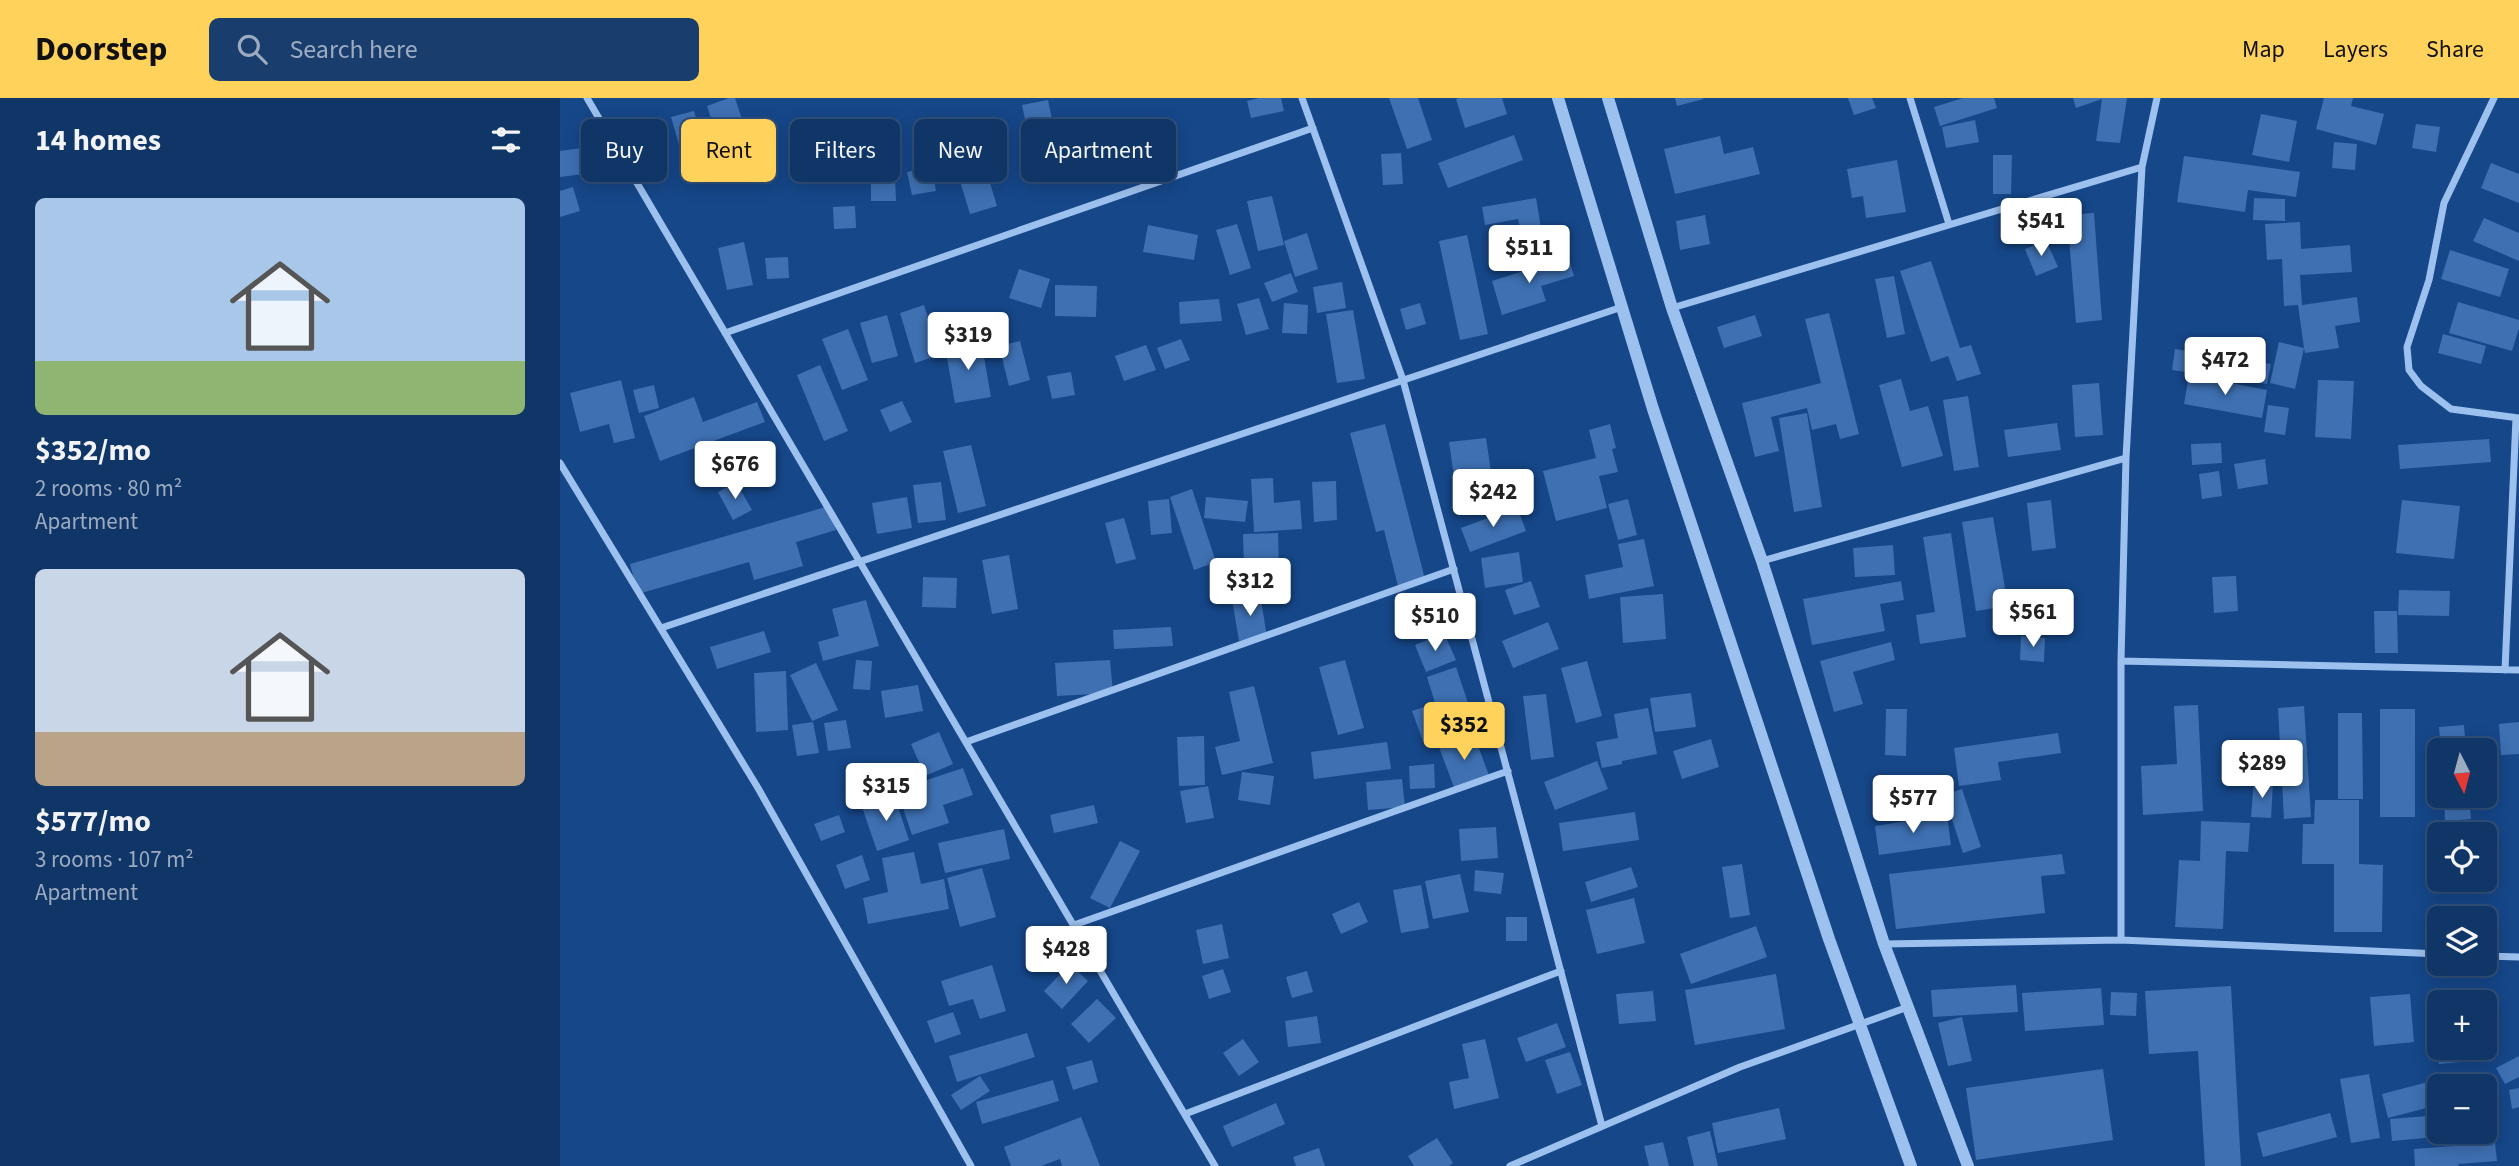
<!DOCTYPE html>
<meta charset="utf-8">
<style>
:root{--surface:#103567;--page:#193d6d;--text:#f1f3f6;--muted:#9cabc0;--line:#30507b;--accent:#ffd25b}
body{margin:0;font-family:"Source Sans 3",sans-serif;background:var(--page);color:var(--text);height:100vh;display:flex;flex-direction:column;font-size:26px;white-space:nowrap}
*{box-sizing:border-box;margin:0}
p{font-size:23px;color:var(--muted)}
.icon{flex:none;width:38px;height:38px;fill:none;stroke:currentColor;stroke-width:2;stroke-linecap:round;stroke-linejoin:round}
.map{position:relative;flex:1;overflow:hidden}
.drawer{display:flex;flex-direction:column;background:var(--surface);width:560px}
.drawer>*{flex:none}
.guide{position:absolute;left:21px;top:21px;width:665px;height:63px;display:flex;gap:14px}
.needle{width:46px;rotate:174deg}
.controls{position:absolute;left:1867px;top:640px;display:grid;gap:14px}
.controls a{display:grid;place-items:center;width:70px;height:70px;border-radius:10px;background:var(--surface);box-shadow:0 4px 18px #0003,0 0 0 2px var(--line);font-size:35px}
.price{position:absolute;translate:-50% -60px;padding:0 16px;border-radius:7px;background:#fff;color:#222;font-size:23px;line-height:46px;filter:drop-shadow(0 2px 4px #0008)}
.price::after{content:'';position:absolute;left:50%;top:42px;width:21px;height:16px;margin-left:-10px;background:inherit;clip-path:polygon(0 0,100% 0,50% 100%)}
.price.active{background:var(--accent);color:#111}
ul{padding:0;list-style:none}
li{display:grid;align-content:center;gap:14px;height:371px;padding:0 35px}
li span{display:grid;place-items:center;height:217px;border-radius:10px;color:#555}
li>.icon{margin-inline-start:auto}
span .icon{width:126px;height:126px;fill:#fffc;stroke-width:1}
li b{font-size:30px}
h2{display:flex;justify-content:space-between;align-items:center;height:84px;padding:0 35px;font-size:30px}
.chip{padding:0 24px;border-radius:10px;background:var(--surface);box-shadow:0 4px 18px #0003,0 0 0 2px var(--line);font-size:24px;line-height:63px}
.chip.active{background:var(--accent);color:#111}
header{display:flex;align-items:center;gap:42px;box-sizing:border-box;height:98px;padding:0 35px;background:var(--accent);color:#111}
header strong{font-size:33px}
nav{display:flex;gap:38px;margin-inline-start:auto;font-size:24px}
.search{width:490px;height:63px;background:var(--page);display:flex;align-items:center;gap:18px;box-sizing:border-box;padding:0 24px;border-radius:10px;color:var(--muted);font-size:26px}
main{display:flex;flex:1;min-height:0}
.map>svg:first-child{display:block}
.building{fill:#3e70b2}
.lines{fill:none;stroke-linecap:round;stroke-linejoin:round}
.minor{stroke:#9dc1ef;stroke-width:7}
.tertiary{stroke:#9dc1ef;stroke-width:12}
</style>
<header>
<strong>Doorstep</strong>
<div class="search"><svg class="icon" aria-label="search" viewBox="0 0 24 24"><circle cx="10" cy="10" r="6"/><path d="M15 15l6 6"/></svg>Search here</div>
<nav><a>Map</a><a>Layers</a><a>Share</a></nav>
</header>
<main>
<section class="drawer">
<h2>14 homes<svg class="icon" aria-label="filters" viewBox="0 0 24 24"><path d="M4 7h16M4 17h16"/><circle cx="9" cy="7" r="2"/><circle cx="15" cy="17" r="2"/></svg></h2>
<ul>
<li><span style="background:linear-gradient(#a9c7e8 75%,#8fb573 0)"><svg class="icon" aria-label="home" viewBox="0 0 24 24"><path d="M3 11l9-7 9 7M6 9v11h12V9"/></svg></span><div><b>$352/mo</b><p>2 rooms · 80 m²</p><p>Apartment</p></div></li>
<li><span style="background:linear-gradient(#c9d6e8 75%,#b9a48a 0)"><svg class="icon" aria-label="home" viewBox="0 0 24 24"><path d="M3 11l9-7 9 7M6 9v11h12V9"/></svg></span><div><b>$577/mo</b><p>3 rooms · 107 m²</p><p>Apartment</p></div></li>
</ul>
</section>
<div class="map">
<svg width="1959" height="1068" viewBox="0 0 1959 1068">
<rect width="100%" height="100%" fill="#164789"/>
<path class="building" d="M169 0H175L182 21 154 30 147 8Z
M699 0H721L724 13 691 20 687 3Z
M829 0H858L872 42 847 51Z
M899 0H942L947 16 905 30 896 1Z
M1115 0H1143L1144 1 1117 8Z
M1288 0H1312L1316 10 1294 17Z
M1403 0H1434L1437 10 1380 28 1374 9Z
M1513 0H1567L1560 45 1536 43 1542 1 1516 10Z
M1764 0H1793L1791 8 1824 16 1816 47 1756 31Z
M488 2 492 21 466 26 462 7Z
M134 13 143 43 120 50 111 19Z
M1701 16 1737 23 1729 64 1692 57Z
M319 21 326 48 240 70 233 43Z
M1415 22 1419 44 1386 50 1382 29Z
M546 23 558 65 533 72 521 30Z
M1856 26 1880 29 1876 54 1852 50Z
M954 37 963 62 888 90 878 65Z
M1160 38 1164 56 1193 49 1200 76 1115 96 1104 51Z
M1774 44 1797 46 1795 72 1772 70Z
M37 48 40 74 0 79V53Z
M420 52 437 108 410 116 393 60Z
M841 55 843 86 823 87 821 56Z
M1433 57H1452L1451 96H1433Z
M1624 58 1740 74 1736 99 1688 92 1685 114 1617 104Z
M1337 62 1346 114 1306 120 1303 98 1292 100 1287 71Z
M1931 65 1959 76V105L1921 90Z
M372 70 376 93 352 97 347 74Z
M311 77H335L336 103H311Z
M13 89 20 113 0 119V93Z
M712 98 724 147 698 153 687 103Z
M976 100 982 136 962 139 958 121 925 127 922 109Z
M1694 100 1725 101V123L1693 122Z
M295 108 296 130 274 131 273 109Z
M1534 115 1542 222 1516 225 1507 117Z
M1145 117 1150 146 1120 152 1116 123Z
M1924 120 1959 135V163L1913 143Z
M1740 124 1741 151 1790 147 1792 174 1740 177 1742 207 1797 199 1800 224 1775 228 1779 250 1745 255 1744 250 1735 291 1710 285 1719 244 1744 250 1738 207 1724 208 1722 161 1707 162 1705 126Z
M677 126 691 170 670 177 656 132Z
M588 127 638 137 634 162 583 154Z
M747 135 758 171 735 179 724 143Z
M907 137 928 236 900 242 879 143Z
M1486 142 1498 169 1476 178 1465 151Z
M184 144 193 187 167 192 158 150Z
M1890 152 1949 171 1940 199 1881 181Z
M228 159 229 180 207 181 205 160Z
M1008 159 1014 178 981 188 986 203 942 217 932 183Z
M1371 163 1400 250 1411 247 1421 276 1397 283 1388 258 1371 264 1340 173Z
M459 171 490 181 481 210 449 200Z
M731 175 738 194 712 204 704 185Z
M1334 178 1345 236 1327 240 1315 181Z
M782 184 786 210 757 215 753 189Z
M495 187 537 188 536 219 495 218Z
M699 200 709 231 686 237 677 206Z
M659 201 662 223 620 226 619 204Z
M1898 204 1959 222V230L1952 253 1889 235Z
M724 205 748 207 747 236 722 235Z
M860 205 866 226 846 232 840 211Z
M364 207 380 257 355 265 340 215Z
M793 212 805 281 777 285 766 216Z
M1269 215 1299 336 1280 341 1276 326 1252 332 1247 310 1211 319 1219 353 1195 359 1182 305 1261 285 1245 221Z
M327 217 338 258 312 265 300 225Z
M1195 217 1202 238 1164 250 1157 229Z
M288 231 308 282 282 292 262 241Z
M1883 236 1926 248 1921 266 1878 255Z
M621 241 630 262 605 271 597 250Z
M421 242 431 299 395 305 385 249Z
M460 243 470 282 449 288 439 248Z
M586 247 596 272 564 283 555 258Z
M1615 251 1711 266 1707 286 1612 272Z
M260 267 288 333 264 343 237 277Z
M511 274 515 297 492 301 487 278Z
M1629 277 1707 292 1702 320 1624 306Z
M1341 281 1350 313 1368 308 1383 358 1342 369 1319 287Z
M61 282 75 340 54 345 49 326 20 334 10 295Z
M1758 282 1794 283 1791 341 1755 339Z
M1539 285 1543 337 1515 339 1512 287Z
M94 287 99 310 79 315 73 292Z
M1408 298 1419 369 1394 373 1383 302Z
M134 299 143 324 197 304 205 324 100 363 84 318Z
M342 303 352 324 330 334 320 312Z
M1708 307 1729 310 1725 337 1704 334Z
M1247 315 1262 409 1234 414 1219 320Z
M1497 325 1501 352 1448 359 1444 332Z
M825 326 865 481 838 488 824 432 816 434 790 335Z
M1050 326 1056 350 1052 351 1058 374 1039 378 1047 410 996 423 983 373 1036 360 1029 332Z
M926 340 931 374 894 379 889 344Z
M1929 341 1931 364 1840 371 1838 347Z
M1661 345 1662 365 1632 367 1631 346Z
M411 347 426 408 398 415 383 353Z
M1705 361 1708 386 1678 391 1674 366Z
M1659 373 1662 398 1642 401 1639 376Z
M713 380 714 405 740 402 742 431 694 434 691 381Z
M776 383 777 422 754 424 752 384Z
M176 384 192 412 173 422 158 394Z
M381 384 386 422 358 425 353 387Z
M632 391 656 464 634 472 610 399Z
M347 399 352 430 317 436 312 405Z
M646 399 688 403 685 424 644 420Z
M609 401 612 435 591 437 588 403Z
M1068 401 1077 437 1058 442 1048 406Z
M1491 402 1496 450 1472 453 1467 405Z
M1842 402 1900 408 1894 461 1836 455Z
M269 408 276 432 236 444 243 468 194 482 189 464 78 496 70 466Z
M957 409 966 433 910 454 901 430Z
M1433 419 1448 508 1416 513 1402 424Z
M564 420 576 461 556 466 545 425Z
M718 435 719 470 684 471 683 436Z
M1391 435 1406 539 1360 546 1356 517 1375 514 1363 439Z
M1084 441 1094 488 1029 501 1025 477 1063 469 1058 446Z
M1333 447 1335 477 1295 479 1293 450Z
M959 454 963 484 925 490 921 460Z
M449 457 458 511 432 516 422 462Z
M1676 478 1678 513 1654 515 1652 479Z
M363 479 397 480 396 510 362 509Z
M971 483 980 509 954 517 945 492Z
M1341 483 1344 502 1320 506 1325 533 1252 547 1243 501Z
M1839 492 1890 493 1889 518 1838 517Z
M700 496 707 539 679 543 672 501Z
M1103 496 1106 541 1063 545 1060 499Z
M306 502 319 548 263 563 258 544 279 538 272 511Z
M1814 513H1837L1838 555H1815Z
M988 524 999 551 953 570 942 543Z
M611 529 613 548 554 551 553 532Z
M204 533 211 554 157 571 150 549Z
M884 535 896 562 866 574 855 547Z
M1461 538 1485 540 1484 564 1460 562Z
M1331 544 1335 562 1293 574 1303 606 1274 614 1260 563Z
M296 562 312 563 310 592 293 591Z
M550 562 553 595 497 598 495 565Z
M785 562 804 630 778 637 759 569Z
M1027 563 1042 618 1016 625 1001 570Z
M256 565 278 612 252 623 230 577Z
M896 569 916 629 864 646 852 613 875 605 867 579Z
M226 573 228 632 196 634 194 575Z
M358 587 363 613 325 620 321 593Z
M694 588 713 665 662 677 655 649 680 643 669 594Z
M1131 595 1136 629 1095 634 1090 600Z
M986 596 994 659 971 662 963 598Z
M1638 607 1643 713 1583 717 1581 668 1617 666 1614 608Z
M1744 608 1751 719 1724 721 1718 610Z
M1088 610 1097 656 1062 663V666L1042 670 1036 644 1058 640 1054 616Z
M1326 611H1347L1346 658 1325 657Z
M1820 611H1855V719H1820Z
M1778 615H1802L1803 701H1778Z
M286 622 291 650 268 653 264 625Z
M253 624 259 655 237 658 232 627Z
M1959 624V656L1941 657 1939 626Z
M1904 627 1906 653H1881L1879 629Z
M379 634 393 666 365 678 351 646Z
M1498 635 1501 655 1438 664 1441 682 1399 688 1394 650Z
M914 637 930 680 895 692 879 649Z
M644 638 645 687 619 688 617 639Z
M1151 641 1159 669 1122 681 1113 653Z
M827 644 831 671 754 681 751 654Z
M1037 663 1048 691 995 712 984 684Z
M874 666 875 690 850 691 849 668Z
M403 670 413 697 383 707 389 725 352 737 337 692Z
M682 674 714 678 710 707 678 702Z
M842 681 845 709 808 712 806 684Z
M1694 683 1713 685 1711 720 1691 719Z
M648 688 654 720 626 725 620 693Z
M1402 691 1421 749 1403 755 1384 697Z
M334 697 349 742 317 753 302 709Z
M1884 698H1909L1911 721 1885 723Z
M1755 702H1799V766L1823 767 1822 834H1774V766H1742L1743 726H1754Z
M534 707 538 725 494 735 490 717Z
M1075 714 1079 742 1003 753 999 725Z
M279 717 285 734 261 743 254 726Z
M1387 717 1391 747 1319 757 1315 728Z
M1641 723 1690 725 1688 754 1666 753 1663 831 1615 829 1619 762 1640 763Z
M936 729 938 760 901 763 899 731Z
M444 731 450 761 385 775 378 745Z
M560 743 580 753 550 810 530 800Z
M354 754 361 786 384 781 389 811 308 826 303 800 328 794 322 760Z
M1502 756 1505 776 1481 778 1485 815 1336 831 1329 776Z
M302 757 310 782 285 791 276 767Z
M1182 766 1190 817 1170 820 1162 769Z
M1071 769 1078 789 1031 804 1025 784Z
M422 770 436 819 400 829 387 780Z
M915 772 944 775 941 796 914 793Z
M900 776 909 814 873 821 865 783Z
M861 787 869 830 841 835 833 792Z
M1074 800 1085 845 1037 856 1026 812Z
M799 804 808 824 781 836 772 816Z
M946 819H967V843H946Z
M662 826 669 860 643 866 636 832Z
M1196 828 1207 859 1131 886 1120 856Z
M510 866 528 883 502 911 484 893Z
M432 867 446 913 420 921 413 901 389 908 381 883Z
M663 871 671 894 649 901 642 878Z
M747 873 753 894 732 900 726 879Z
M1216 876 1225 931 1135 947 1125 892Z
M1456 887 1458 914 1373 919 1371 892Z
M1671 888 1681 1068H1645L1638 953 1589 956 1585 893Z
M1541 890 1544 927 1465 933 1462 895Z
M1093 893 1096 923 1059 926 1056 896Z
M1551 894 1577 895 1576 918 1550 917Z
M1850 896 1854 944 1814 948 1810 899Z
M1893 898V905H1880V949L1878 950 1873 900Z
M537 901 556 920 529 945 511 926Z
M393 914 401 936 375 945 367 923Z
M757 918 761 945 728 949 725 923Z
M1402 919 1412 963 1388 968 1378 925Z
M997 925 1006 949 966 964 957 940Z
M467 935 475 959 397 984 389 958Z
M683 941 699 964 679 978 663 955Z
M925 941 939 1000 894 1011 889 984 909 980 902 946Z
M1878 950H1920L1921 962 1879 966Z
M1010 954 1022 987 997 996 985 962Z
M1959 958V979L1945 986 1936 970Z
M532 962 538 984 513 992 506 969Z
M1543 971 1553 1042 1416 1062 1406 990Z
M1809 976 1820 1040 1791 1045 1780 981Z
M420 978 430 993 401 1012 391 997Z
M493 982 499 1003 422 1026 416 1004Z
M1872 983 1878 1007 1828 1020 1822 996Z
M1959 990V1009L1952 1011 1949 992Z
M716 1005 725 1026 672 1049 663 1028Z
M1219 1010 1226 1041 1158 1055 1152 1025Z
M1770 1015 1777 1039 1703 1059 1697 1035Z
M1880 1017V1034H1908V1036L1832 1043 1830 1021Z
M521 1019 540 1068H502L500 1061 481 1068H451L444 1049Z
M1150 1033 1158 1068H1134L1127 1039Z
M877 1040 893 1065 889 1068H854L848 1058Z
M1103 1044 1109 1068H1089L1084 1048Z
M1935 1045 1937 1063 1898 1066 1899 1068H1855L1854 1051Z
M759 1050 765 1068H736L733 1059Z"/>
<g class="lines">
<path class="minor" d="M27 0 655 1068
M742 0 843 282 1042 1028
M1350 0 1389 126
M1934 0 1884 105 1869 182 1847 249 1849 272 1861 288 1891 311 1959 320
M1112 210 1582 69
M165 235 753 30
M0 365 198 690 411 1068
M1202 463 1566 360
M101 530 1062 209
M1561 563 1959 572
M1945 572 1956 320
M406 644 894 471
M514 827 948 673
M1561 842V563L1566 360 1582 69 1597 0
M1324 846 1561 842 1880 856
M1925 858 1959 859
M625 1016 1001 873
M950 1068 1180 969 1348 909"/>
<path class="tertiary" d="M998 0 1093 311 1269 841 1351 1068
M1048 0 1112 210 1202 463 1324 846 1408 1068"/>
</g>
</svg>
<div class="controls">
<a><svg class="needle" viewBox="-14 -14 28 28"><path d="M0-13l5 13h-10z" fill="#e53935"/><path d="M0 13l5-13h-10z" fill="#9cabc0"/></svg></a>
<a><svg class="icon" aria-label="locate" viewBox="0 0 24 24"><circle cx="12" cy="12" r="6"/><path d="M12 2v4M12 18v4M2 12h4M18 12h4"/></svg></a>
<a><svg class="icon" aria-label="layers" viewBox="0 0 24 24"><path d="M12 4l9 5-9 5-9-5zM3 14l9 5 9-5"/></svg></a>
<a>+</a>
<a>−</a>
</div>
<b class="price" style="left:1481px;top:160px">$541</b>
<b class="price" style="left:969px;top:187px">$511</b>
<b class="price" style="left:408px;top:274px">$319</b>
<b class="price" style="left:1665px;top:299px">$472</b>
<b class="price" style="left:175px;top:403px">$676</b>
<b class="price" style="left:933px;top:431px">$242</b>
<b class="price" style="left:690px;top:520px">$312</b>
<b class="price" style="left:1473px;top:551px">$561</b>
<b class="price" style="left:875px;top:555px">$510</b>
<b class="price active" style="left:904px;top:664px">$352</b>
<b class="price" style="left:1702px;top:702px">$289</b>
<b class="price" style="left:326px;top:725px">$315</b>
<b class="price" style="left:1353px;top:737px">$577</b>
<b class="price" style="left:506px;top:888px">$428</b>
<div class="guide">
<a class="chip">Buy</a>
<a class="chip active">Rent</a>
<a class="chip">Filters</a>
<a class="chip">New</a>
<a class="chip">Apartment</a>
</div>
</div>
</main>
